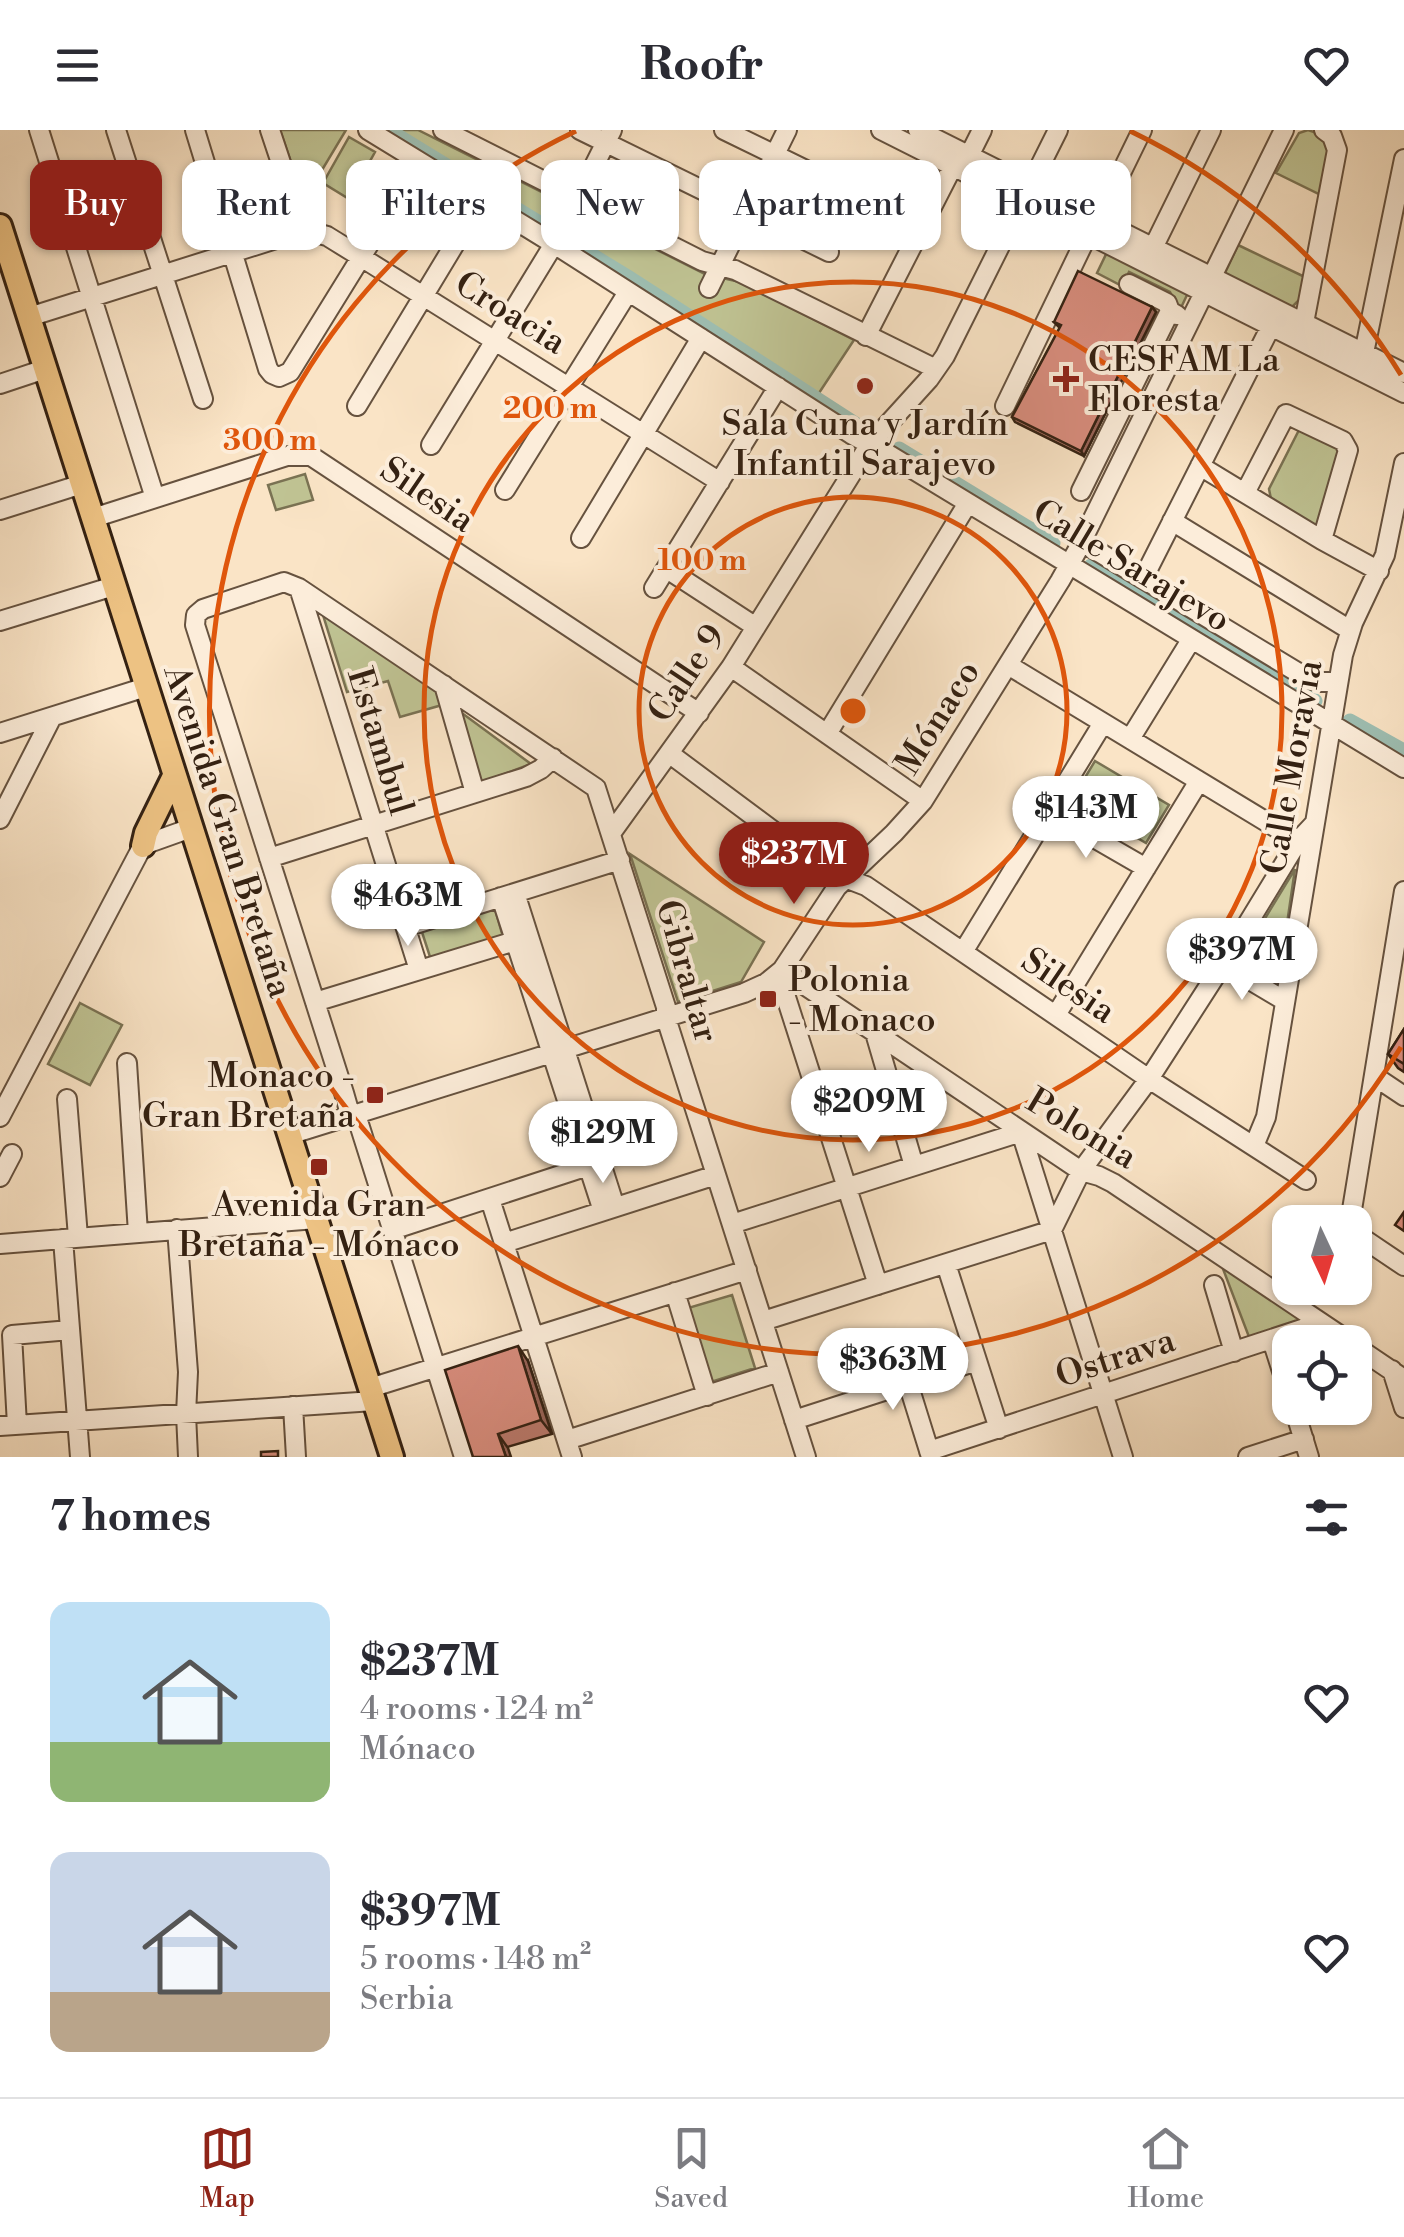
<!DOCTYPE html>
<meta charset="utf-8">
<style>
:root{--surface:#fff;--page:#f7f7f7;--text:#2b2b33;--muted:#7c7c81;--line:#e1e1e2;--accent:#8f2418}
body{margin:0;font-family:"Libre Bodoni",serif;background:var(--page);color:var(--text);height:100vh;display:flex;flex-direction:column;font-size:38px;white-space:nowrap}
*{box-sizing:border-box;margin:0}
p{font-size:32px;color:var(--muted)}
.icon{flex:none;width:55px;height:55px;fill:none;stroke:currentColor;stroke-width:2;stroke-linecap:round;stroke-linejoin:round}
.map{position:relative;height:1327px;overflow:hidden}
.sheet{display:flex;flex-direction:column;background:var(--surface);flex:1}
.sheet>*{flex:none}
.guide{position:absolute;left:30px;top:30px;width:1345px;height:90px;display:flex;gap:20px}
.needle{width:65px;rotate:176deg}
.buttons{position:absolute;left:1272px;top:1075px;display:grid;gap:20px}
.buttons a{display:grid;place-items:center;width:100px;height:100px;border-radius:20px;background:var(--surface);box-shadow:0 2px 8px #0004;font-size:50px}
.price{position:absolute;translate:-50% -85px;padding:0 22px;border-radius:35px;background:#fff;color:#222;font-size:32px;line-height:65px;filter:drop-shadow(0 2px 5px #0008)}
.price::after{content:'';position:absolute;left:50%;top:60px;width:30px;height:22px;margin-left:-15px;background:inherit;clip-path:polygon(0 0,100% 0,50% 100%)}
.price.on{background:var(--accent);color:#fff}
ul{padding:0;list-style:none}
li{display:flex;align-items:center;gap:30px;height:250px;padding:0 50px}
li span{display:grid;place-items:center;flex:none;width:280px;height:200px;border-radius:20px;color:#555}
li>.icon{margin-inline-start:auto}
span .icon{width:120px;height:120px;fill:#fffc;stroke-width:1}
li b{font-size:42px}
h2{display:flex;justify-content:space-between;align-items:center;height:120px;padding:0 50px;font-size:42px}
.tag{padding:0 35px;border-radius:20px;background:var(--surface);box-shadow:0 2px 8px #0004;font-size:35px;line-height:90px}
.tag.on{background:var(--accent);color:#fff}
header{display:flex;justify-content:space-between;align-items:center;height:130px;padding:0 50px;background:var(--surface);font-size:45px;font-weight:700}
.tabs{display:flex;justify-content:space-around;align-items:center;height:140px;border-top:2px solid var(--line);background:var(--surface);font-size:28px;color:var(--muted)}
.tabs a{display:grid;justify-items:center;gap:5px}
.tabs .on{color:var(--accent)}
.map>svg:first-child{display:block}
.green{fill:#c0c494;stroke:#7a7253;stroke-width:2.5}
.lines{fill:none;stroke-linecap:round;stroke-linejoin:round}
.canal{stroke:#9ebfb3;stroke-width:15}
.minor-casing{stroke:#66523f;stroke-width:22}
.major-casing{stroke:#342112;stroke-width:28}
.minor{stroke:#fcedda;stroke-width:18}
.major{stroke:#edc283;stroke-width:22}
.wall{fill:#bb796c;stroke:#342112;stroke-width:2.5}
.shaded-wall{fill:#986358;stroke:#342112;stroke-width:2.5}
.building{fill:#d98d7e;stroke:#342112;stroke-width:2.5}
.ring{fill:none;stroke:#df560c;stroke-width:5}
.poi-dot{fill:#8f2418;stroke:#fcedda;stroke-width:4}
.labels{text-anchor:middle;stroke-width:8;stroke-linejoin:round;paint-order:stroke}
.street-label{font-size:35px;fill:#342112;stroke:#fcedda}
.poi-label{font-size:35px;fill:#342112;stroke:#fcedda;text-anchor:start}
.centre{fill:#df560c;stroke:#fcedda;stroke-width:5}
.ring-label{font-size:30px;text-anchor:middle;font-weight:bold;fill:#df560c;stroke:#fcedda;stroke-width:8;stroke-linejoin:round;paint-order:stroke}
</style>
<header><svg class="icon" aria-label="menu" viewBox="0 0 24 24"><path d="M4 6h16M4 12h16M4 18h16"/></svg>Roofr<svg class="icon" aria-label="heart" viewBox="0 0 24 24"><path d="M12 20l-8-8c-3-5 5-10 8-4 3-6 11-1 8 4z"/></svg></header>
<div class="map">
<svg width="1404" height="1327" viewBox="0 0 1404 1327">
<rect width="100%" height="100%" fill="#fae4c6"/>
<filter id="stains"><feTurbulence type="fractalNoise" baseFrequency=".002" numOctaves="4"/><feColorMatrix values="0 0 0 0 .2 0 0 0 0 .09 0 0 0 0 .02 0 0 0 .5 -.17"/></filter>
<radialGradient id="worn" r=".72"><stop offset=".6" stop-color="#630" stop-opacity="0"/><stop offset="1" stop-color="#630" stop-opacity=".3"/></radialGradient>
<path class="green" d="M280 0H346L304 70Z
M378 0H418L705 144 740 152 854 210 815 269Z
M1308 0 1320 4 1329 12 1323 66 1276 43 1299 3Z
M349 7 375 22 349 69 323 53Z
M1238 115 1307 148 1302 167 1292 177 1224 145Z
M1109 118 1184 155 1187 165 1179 182 1170 162 1129 142 1122 156 1097 143Z
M1300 298 1340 313 1323 400 1271 369 1269 359Z
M305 344 313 370 276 380 268 355Z
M323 485 439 562 442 575 400 587 388 551 347 562Z
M451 575 531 634 480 653Z
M1095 631 1169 675 1146 713 1072 669Z
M630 724 764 812 741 852 678 872Z
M1295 739 1277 862 1236 836Z
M494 776 503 807 431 830 421 799Z
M80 873 122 895 90 955 48 934Z
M1220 1131 1319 1199 1254 1220Z
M732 1165 755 1238 711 1252 688 1178Z"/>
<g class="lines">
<path class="canal" d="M388 0 629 148 857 295
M899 319 1053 413
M1091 436 1315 571
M1350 591 1404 621"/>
<defs>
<path id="minor" d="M39 0 155 368
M116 0 203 269
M195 0 268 239 272 244 279 247 290 242 420 32
M270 0 304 102
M368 0 554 114 851 304 891 326 1404 638
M443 0 702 131 735 140 936 239
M580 0 829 122
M724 0 859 66
M881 0 1404 263
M918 0 1404 243
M969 26 982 0
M578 68 612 0
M1098 90 1142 0
M1153 118 1211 0
M1129 154 1167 173 1170 181 1177 185
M709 158 787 0
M29 187 295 103 312 102 327 106 361 127 720 352
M1304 193 1337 20 1332 6 1324 0
M866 206 953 36
M1364 223 1404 29
M0 254 45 239
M357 276 482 69
M1005 276 1088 104
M431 315 554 114
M1200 336 1322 410 1379 441
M505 360 628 162
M1081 361 1170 181
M1245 363 1286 284 1343 311 1348 320 1322 410
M0 380 82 354
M93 388 287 326H311L699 583
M1172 391 1350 500
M581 408 701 208
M1082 412 1307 548 1318 552H1338
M667 439 756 497
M1143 449 1271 196
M299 458 419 840
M654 458 778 257
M0 491 114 456
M1008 535 1298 711
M731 537 923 671
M444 555 475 663
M0 603 146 557
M827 604 968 373
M1130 609 1191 510
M670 624 827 741 866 756 1149 949 1306 1050
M1049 682 1146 738
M0 689 52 587
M612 702 731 537 870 314 929 249 945 226 1058 0
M269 728 526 647 541 639 553 628
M515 763 615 1077
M501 767 603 1081
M406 797 620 730
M963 822 1103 593
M1223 834 1285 871
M782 840 1081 1041 1099 1046 1113 1053 1350 1212
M782 840 785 864 878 1155
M315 872 515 811
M1056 885 1199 651
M875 903 914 1036
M127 933 138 1103
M1374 946 1404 966
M67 969 78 1107
M0 987 141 719 149 713 191 698
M289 1005 744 863 766 853 782 840 837 757 894 703 923 671 1060 451 1077 421 1284 0
M1254 1016 1266 987 1343 525 1353 493 1385 425 1404 333
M0 1047 12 1024
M490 1069 572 1327
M1350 1092 1404 761
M732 1094 1021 1002 1123 1327
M177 1099 188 1242 186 1284 188 1327
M392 1100 588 1036
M1355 1103 1404 1136
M63 1109 80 1327
M504 1113 716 1045
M0 1114 316 1089
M946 1134 999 1299
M1214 1155 1234 1222
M675 1162 707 1266
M763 1191 1052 1100 1081 1041 1149 949 1223 834 1298 711 1313 695
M1272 1210 1290 1266
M1355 1216 1404 1249
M1392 1240 1404 1278
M908 1253 931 1327
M370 1258 747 1140
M293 1276 296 1327
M1294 1278 1309 1327
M794 1290 977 1231
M17 1295 12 1205 70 1200
M0 1296 374 1271
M567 1310 779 1242
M929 1321 1320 1193
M464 1327 359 994 348 977 344 963 195 495 196 485 203 479 284 452 299 458 596 658 666 877V888L806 1327
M1248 1327 1304 1309"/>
<path id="major" d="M0 96 392 1327
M143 716 146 703 174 646"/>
</defs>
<use href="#minor" class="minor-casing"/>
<use href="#major" class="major-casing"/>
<use href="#minor" class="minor"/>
<use href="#major" class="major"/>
</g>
<path class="wall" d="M1152 177 1156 182 1084 326 1015 292 1012 287 1060 198 1054 192Z
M1404 899V942L1398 938 1388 924Z
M528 1231 552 1304 473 1327Z"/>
<path class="shaded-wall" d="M1152 177 1156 182 1084 326 1081 321Z
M518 1216 528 1231 552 1304 541 1290Z
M498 1304 508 1318 511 1327H506Z"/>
<path class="building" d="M1078 141 1152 177 1081 321 1012 287 1061 195 1054 192Z
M1404 899V934L1388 924Z
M1404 1082V1101L1395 1095Z
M518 1216 541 1290 498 1304 506 1327H473L445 1240Z
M278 1321V1327H261V1322Z"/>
<g class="ring">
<circle cx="853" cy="581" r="214"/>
<circle cx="853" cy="581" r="429"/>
<path d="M1401 917A643 643 0 1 1 576 1M1130 1A643 643 0 0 1 1401 245"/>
</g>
<g class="poi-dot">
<path d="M1061 234h10v10h10v10h-10v10h-10v-10h-10v-10h10z"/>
<circle cx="865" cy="256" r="10"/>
<rect x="758" y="859" width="20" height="20" rx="5"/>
<rect x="365" y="955" width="20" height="20" rx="5"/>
<rect x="309" y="1027" width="20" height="20" rx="5"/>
</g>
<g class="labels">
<g class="street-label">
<text transform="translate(511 182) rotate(32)" y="12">Croacia</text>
<text transform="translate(428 364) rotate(34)" y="12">Silesia</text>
<text transform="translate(1132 435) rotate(31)" y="12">Calle Sarajevo</text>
<text transform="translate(686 543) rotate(-56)" y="12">Calle 9</text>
<text transform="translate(937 587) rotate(-58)" y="12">Mónaco</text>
<text transform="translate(381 611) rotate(73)" y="12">Estambul</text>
<text transform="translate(1291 637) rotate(-80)" y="12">Calle Moravia</text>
<text transform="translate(229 701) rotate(72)" y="12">Avenida Gran Bretaña</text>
<text transform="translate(688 841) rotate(74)" y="12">Gibraltar</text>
<text transform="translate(1069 855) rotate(34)" y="12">Silesia</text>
<text transform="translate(1082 998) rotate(31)" y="12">Polonia</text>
<text transform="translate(1115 1227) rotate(-18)" y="12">Ostrava</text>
</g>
<g class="poi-label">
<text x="1088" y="241">CESFAM La<tspan x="1088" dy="40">Floresta</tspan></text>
<text x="865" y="305" text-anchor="middle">Sala Cuna y Jardín<tspan x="865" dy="40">Infantil Sarajevo</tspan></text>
<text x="788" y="861">Polonia<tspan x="788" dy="40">- Monaco</tspan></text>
<text x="355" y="957" text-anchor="end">Monaco -<tspan x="355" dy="40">Gran Bretaña</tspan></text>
<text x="319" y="1086" text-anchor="middle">Avenida Gran<tspan x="319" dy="40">Bretaña - Mónaco</tspan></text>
</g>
</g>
<circle cx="853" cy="581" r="15" class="centre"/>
<g class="ring-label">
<text x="550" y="288">200 m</text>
<text x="270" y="320">300 m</text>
<text x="702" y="440">100 m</text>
</g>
<rect width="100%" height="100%" filter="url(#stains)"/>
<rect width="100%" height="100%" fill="url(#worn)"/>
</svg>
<div class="buttons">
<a><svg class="needle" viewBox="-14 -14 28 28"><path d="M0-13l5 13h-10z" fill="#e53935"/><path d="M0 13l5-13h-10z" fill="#7c7c81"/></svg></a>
<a><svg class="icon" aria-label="locate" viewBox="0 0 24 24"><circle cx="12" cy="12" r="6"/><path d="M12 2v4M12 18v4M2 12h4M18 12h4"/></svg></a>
</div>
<b class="price" style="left:1086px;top:731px">$143M</b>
<b class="price on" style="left:794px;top:777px">$237M</b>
<b class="price" style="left:408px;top:819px">$463M</b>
<b class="price" style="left:1242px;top:873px">$397M</b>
<b class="price" style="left:869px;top:1025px">$209M</b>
<b class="price" style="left:603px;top:1056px">$129M</b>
<b class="price" style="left:893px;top:1283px">$363M</b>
<div class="guide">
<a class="tag on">Buy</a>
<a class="tag">Rent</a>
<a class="tag">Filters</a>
<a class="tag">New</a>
<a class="tag">Apartment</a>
<a class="tag">House</a>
</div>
</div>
<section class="sheet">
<h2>7 homes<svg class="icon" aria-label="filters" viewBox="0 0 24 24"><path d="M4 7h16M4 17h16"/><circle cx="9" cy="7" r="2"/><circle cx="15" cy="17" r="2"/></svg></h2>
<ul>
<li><span style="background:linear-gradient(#bfe0f5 70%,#8fb573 0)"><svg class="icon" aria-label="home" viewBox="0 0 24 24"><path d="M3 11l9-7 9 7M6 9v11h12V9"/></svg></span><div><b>$237M</b><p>4 rooms · 124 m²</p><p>Mónaco</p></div><svg class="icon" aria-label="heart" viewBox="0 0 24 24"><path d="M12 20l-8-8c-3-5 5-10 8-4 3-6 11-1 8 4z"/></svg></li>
<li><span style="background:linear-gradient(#c9d6e8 70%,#b9a48a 0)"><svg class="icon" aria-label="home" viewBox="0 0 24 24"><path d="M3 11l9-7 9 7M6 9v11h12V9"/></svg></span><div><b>$397M</b><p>5 rooms · 148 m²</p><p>Serbia</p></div><svg class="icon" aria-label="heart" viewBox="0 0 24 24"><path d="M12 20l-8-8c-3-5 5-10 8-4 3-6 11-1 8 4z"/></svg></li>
</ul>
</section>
<nav class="tabs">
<a class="on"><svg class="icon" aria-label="map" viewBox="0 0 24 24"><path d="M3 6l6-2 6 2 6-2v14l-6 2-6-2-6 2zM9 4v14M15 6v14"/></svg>Map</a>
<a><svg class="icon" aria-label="saved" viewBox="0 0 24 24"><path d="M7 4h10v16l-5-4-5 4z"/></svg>Saved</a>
<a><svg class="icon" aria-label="home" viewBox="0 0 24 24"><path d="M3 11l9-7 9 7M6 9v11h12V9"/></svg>Home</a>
</nav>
